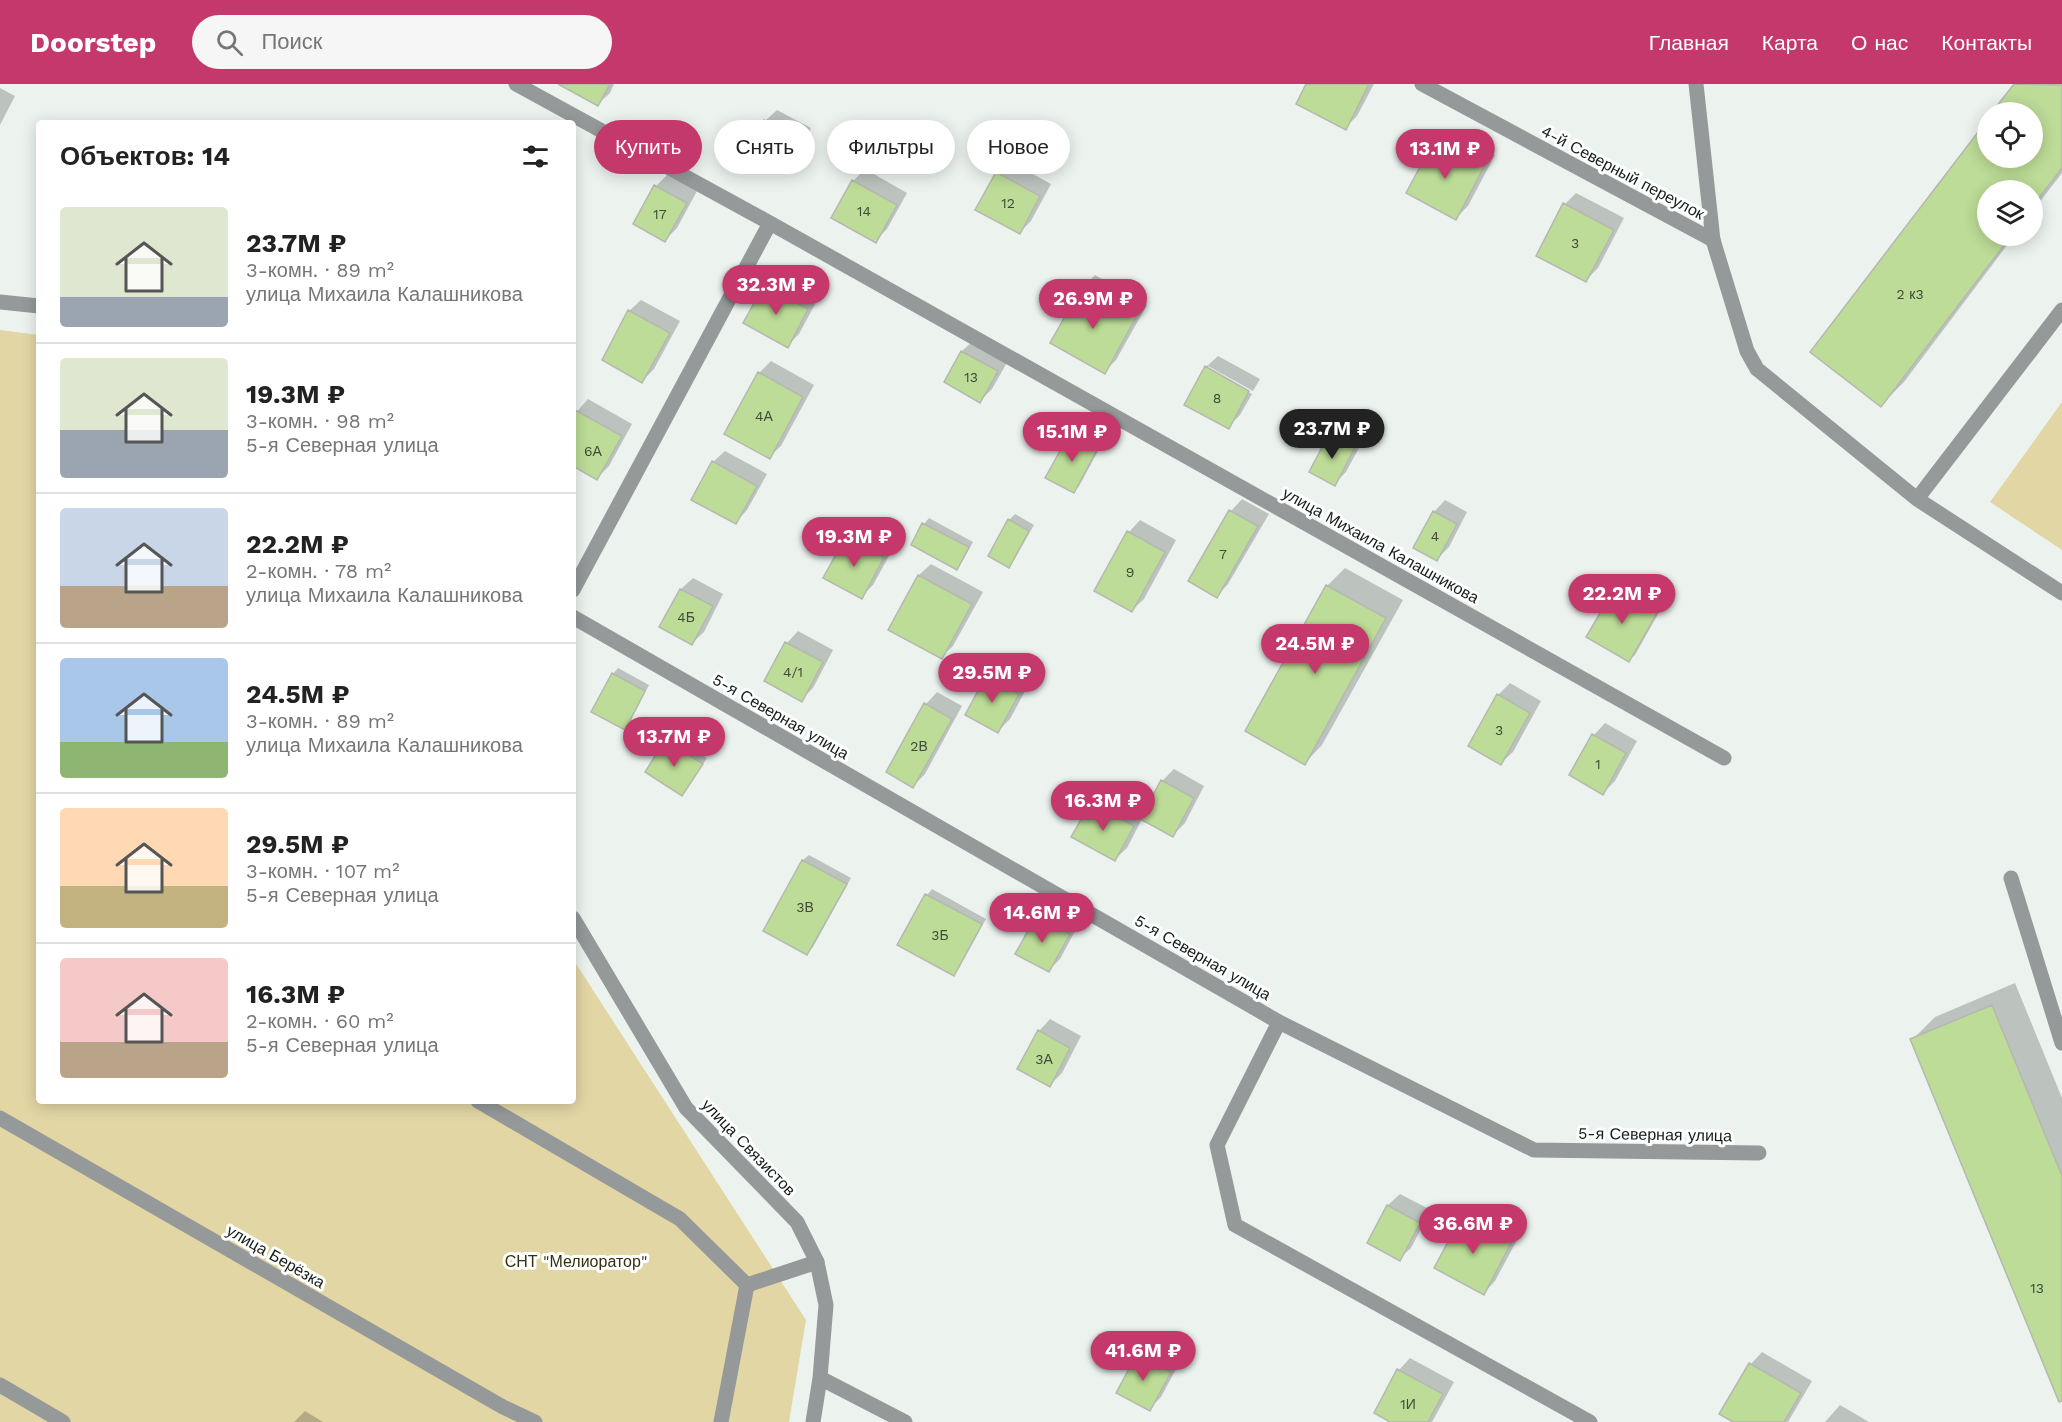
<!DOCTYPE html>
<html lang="ru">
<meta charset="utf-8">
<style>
:root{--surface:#fff;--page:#f6f6f6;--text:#222;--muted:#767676;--line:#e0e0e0;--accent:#c4386b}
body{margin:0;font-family:"Work Sans",sans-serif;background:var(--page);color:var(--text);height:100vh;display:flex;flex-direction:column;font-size:22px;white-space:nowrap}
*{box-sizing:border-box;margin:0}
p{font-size:20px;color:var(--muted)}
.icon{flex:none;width:33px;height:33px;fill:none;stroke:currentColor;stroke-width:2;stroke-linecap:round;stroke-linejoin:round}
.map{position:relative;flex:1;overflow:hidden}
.side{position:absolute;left:36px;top:36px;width:540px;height:984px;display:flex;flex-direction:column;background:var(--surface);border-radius:6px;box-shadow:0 3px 15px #0003}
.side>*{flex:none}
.hud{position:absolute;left:594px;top:36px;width:570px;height:54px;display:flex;gap:12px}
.tools{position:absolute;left:1977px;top:18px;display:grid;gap:12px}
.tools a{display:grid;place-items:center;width:66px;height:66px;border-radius:50%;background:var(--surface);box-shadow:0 3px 15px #0003;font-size:30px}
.price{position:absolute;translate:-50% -51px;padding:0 14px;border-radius:21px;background:var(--accent);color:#fff;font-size:20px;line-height:39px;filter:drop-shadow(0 2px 3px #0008)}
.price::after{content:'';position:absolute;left:50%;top:36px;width:18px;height:14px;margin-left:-9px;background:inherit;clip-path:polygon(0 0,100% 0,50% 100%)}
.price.on{background:#222;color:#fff}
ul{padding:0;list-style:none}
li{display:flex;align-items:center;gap:18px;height:150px;padding:0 24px}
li+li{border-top:2px solid var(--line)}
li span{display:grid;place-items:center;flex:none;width:168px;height:120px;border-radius:6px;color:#555}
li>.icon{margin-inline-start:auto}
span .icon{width:72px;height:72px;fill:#fffc;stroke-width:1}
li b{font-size:26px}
h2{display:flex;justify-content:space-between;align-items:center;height:72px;padding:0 24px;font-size:26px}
.pill{padding:0 21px;border-radius:27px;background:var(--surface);box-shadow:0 3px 15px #0003;font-size:21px;line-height:54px}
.pill.on{background:var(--accent);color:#fff}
header{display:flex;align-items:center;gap:36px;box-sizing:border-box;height:84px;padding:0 30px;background:var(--accent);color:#fff}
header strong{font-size:28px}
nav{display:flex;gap:33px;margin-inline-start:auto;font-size:21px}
.search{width:420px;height:54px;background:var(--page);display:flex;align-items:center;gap:15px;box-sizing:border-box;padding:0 21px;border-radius:33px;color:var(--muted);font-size:22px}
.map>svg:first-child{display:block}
.green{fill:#e2d6a5}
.shadow{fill:#0003}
.building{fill:#bddc97;stroke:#b5b8b1;stroke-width:1.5}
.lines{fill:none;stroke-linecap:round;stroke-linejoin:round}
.lane{stroke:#969999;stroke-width:15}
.street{stroke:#969999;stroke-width:15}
.labels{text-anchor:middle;stroke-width:6;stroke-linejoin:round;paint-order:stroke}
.number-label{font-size:14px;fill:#414b38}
.street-label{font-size:16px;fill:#181b19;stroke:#fcfffd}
.park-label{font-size:16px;fill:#37300e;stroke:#fcfffd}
</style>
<header>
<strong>Doorstep</strong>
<div class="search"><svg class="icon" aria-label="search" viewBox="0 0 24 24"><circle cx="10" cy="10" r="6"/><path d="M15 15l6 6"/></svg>Поиск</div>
<nav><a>Главная</a><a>Карта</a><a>О нас</a><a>Контакты</a></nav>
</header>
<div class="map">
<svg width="2062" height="1338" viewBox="0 0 2062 1338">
<rect width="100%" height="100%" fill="#ecf3ee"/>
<path class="green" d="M0 246 39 251V1017H573V875L806 1236 789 1338H0Z
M2062 318V466L1990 418Z"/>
<path class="shadow" d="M561 0H614L610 9 598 20Z
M1308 0H1374L1357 32 1345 44Z
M2016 0H2062V89L2032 128V106H1988V152H2014L1904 298 1881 321 1988 74H2032V28H1994Z
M0 4 15 12 0 41Z
M777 26 811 44 794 75 782 87 765 37Z
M1447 46 1495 71 1468 122 1456 134 1435 58Z
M1009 77 1051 100 1031 137 1019 149 997 89Z
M865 85 907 109 887 145 875 157 853 97Z
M667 91 697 107 677 144 665 156 656 102Z
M1576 109 1624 134 1598 184 1586 196 1565 120Z
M777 190 819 213 799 250 787 262 765 202Z
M1095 191 1147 221 1116 276 1104 288 1083 203Z
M641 216 680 237 654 285 642 297 629 227Z
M974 256 1009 275 992 305 980 317 946 298 962 267Z
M1218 272 1260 295 1253 307 1208 282V286L1252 310 1240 331 1228 343 1206 283Z
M771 277 814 301 781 362 769 373 759 289Z
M588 315 632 340 609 382 597 394 573 381V332Z
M1342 339 1366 351 1346 388 1334 400 1311 388 1331 351Z
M1077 344 1103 358 1079 402 1073 408 1047 393 1071 349Z
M725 367 767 390 747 426 736 438 713 378Z
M1242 415 1269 430 1228 500 1217 512 1190 496 1231 427Z
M1445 416 1467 428 1449 463 1437 475 1434 428Z
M1015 430 1034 441 1014 476 1009 482V436Z
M929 434 973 458 962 478 957 484 913 461 924 440Z
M1140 436 1176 456 1144 515 1132 526 1096 507 1129 448Z
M859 441 895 461 873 501 861 513 847 453Z
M931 480 983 508 953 562 941 573 890 545 919 491Z
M1345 484 1403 516 1322 661 1305 679 1327 502Z
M693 494 723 510 704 548 692 559 681 505Z
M1621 500 1662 523 1635 571 1629 576 1588 553 1615 506Z
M798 547 833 566 813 604 801 616 766 596 787 559Z
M998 581 1030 598 1010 635 998 647 987 593Z
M618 584 649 601 630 638 624 644 613 590Z
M1510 599 1541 617 1513 668 1501 679 1498 611Z
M937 608 962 622 925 690 913 702 926 620Z
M1605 639 1637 657 1615 697 1603 709 1571 691 1594 651Z
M672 651 707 674 682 710 647 688Z
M1174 685 1204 702 1185 739 1173 751 1142 735 1127 764 1115 775 1073 753 1092 718 1104 707 1145 729 1162 697Z
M809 771 851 794 813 863 807 869 765 846 803 776Z
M932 805 986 835 959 884 953 890 899 861 927 811Z
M1049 821 1080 838 1060 875 1048 887 1017 870 1037 833Z
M2015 899 2062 1014V1315L1912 956 1935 933Z
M1050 935 1081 952 1062 989 1050 1001 1039 947Z
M1400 1110 1431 1126 1411 1164 1399 1175 1369 1159 1388 1121Z
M1476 1120 1523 1145 1495 1197 1484 1209 1464 1131Z
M1150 1259 1181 1276 1161 1313 1149 1325 1138 1271Z
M1762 1268 1812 1297 1788 1338H1736L1721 1330 1751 1280Z
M1410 1274 1454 1298 1432 1338H1393L1399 1286Z
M1840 1321 1869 1338H1825Z
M305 1327 323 1338H294Z"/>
<path class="building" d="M558 0H610L598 22Z
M1306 0H1369L1346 46 1296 20Z
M2014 0 2062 1V84L2032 123V106H1988V152H2011L1881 323 1810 268 1988 35V74H2032V28H1992Z
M764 36 800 56 782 89 746 69Z
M1434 57 1484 83 1456 136 1406 109Z
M996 88 1040 112 1020 150 975 126Z
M852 96 897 121 876 159 831 134Z
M654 101 687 119 665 158 633 140Z
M1563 119 1614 146 1586 198 1536 172Z
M764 201 808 225 788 264 743 239Z
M1082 202 1136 233 1105 290 1050 259Z
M628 226 670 249 642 299 602 276Z
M961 267 998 287 980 319 944 298Z
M1205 282 1249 307 1229 345 1184 321Z
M758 288 803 313 770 375 724 350Z
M575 326 622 352 597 396 573 382V329Z
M1070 349 1098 364 1074 409 1045 394Z
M1329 350 1355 363 1335 402 1309 388Z
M712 377 757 402 736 440 691 416Z
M1229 426 1258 442 1217 514 1188 497Z
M1433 427 1457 440 1437 477 1413 464Z
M1008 435 1029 447 1009 484 988 472Z
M922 439 969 463 957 486 911 461Z
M1127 447 1165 468 1132 528 1094 507Z
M846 452 884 473 862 515 823 494Z
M918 491 972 520 942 575 888 546Z
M1326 501 1386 534 1305 681 1245 647Z
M680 505 713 522 692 561 659 543Z
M1614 505 1657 529 1629 578 1586 553Z
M785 558 823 578 802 618 764 597Z
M612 589 645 607 625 646 591 628Z
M986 592 1019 610 998 649 965 631Z
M1497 610 1530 629 1501 681 1468 662Z
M924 619 952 635 913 704 886 688Z
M1592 650 1626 669 1603 711 1569 691Z
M665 656 703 680 682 712 645 688Z
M1161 696 1194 714 1173 753 1140 735Z
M1091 718 1134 742 1115 777 1071 753Z
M802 776 847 800 807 871 763 847Z
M925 810 982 840 954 892 897 861Z
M1036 832 1070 850 1049 888 1015 870Z
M1992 921 2062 1092V1317L2059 1318 1910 955Z
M1038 946 1070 964 1050 1003 1017 985Z
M1387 1121 1420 1139 1400 1177 1367 1159Z
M1463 1130 1512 1157 1484 1211 1434 1184Z
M1137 1270 1171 1288 1150 1327 1116 1309Z
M1749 1279 1801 1309 1784 1338H1733L1719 1330Z
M1397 1285 1443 1310 1428 1338H1390L1374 1329Z"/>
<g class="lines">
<path class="lane" d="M1713 156 1747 267 1757 285 1917 415 2062 226
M1917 415 2062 509
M2011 794 2062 959
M747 1201 817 1178"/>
<path class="street" d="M516 0 770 139 1724 674
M1422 0 1713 156
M1696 0 1713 156
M0 218 39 222
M573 506 770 139
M573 533 1279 938 1534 1066 1759 1069
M573 834 686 1024 797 1138 817 1178 826 1221 820 1294 813 1338
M1279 938 1217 1061 1235 1141 1590 1338
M478 1017 680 1135 747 1201 721 1338
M0 1034 503 1323 535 1338
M820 1294 905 1338
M0 1301 63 1338"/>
</g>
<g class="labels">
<g class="number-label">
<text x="1008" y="124">12</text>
<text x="864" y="132">14</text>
<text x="660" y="135">17</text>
<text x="1575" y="164">3</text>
<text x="1910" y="215">2 к3</text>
<text x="971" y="298">13</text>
<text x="1217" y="319">8</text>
<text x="764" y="337">4А</text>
<text x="593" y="372">6А</text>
<text x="1435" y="457">4</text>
<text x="1223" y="475">7</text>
<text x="1130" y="493">9</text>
<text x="686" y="538">4Б</text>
<text x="793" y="593">4/1</text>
<text x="1499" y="651">3</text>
<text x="919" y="667">2В</text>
<text x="1598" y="685">1</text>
<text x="805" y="828">3В</text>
<text x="940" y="856">3Б</text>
<text x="1044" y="980">3А</text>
<text x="2037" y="1209">13</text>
<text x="1408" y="1325">1И</text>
</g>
<g class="street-label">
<text transform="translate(1623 88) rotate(28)" y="6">4-й Северный переулок</text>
<text transform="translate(1381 461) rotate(29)" y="6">улица Михаила Калашникова</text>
<text transform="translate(781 632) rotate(30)" y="6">5-я Северная улица</text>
<text transform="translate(1203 873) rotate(30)" y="6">5-я Северная улица</text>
<text transform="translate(1655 1050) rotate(1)" y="6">5-я Северная улица</text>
<text transform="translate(749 1063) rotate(46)" y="6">улица Связистов</text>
<text transform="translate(276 1172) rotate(30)" y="6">улица Берёзка</text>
</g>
<g class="park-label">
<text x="576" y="1183">СНТ "Мелиоратор"</text>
</g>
</g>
</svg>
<div class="tools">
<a><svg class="icon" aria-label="locate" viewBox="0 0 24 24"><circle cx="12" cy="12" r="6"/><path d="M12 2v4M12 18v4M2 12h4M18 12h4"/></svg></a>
<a><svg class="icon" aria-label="layers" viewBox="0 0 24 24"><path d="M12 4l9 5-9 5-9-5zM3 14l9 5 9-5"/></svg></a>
</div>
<b class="price" style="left:1445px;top:96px">13.1M ₽</b>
<b class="price" style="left:776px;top:232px">32.3M ₽</b>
<b class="price" style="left:1093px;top:246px">26.9M ₽</b>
<b class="price on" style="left:1332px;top:376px">23.7M ₽</b>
<b class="price" style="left:1072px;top:379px">15.1M ₽</b>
<b class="price" style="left:854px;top:484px">19.3M ₽</b>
<b class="price" style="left:1622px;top:541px">22.2M ₽</b>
<b class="price" style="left:1315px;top:591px">24.5M ₽</b>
<b class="price" style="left:992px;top:620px">29.5M ₽</b>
<b class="price" style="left:674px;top:684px">13.7M ₽</b>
<b class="price" style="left:1103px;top:748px">16.3M ₽</b>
<b class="price" style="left:1042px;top:860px">14.6M ₽</b>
<b class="price" style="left:1473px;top:1171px">36.6M ₽</b>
<b class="price" style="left:1143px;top:1298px">41.6M ₽</b>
<div class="hud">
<a class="pill on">Купить</a>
<a class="pill">Снять</a>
<a class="pill">Фильтры</a>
<a class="pill">Новое</a>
</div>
<section class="side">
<h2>Объектов: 14<svg class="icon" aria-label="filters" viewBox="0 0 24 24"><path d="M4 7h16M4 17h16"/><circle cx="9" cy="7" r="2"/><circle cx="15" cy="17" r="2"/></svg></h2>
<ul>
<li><span style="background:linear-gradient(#dfe7d0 75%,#9aa5b1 0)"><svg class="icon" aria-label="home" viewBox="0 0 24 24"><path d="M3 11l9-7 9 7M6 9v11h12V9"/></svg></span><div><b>23.7M ₽</b><p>3-комн. · 89 m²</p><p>улица Михаила Калашникова</p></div></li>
<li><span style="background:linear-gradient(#dfe7d0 60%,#9aa5b1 0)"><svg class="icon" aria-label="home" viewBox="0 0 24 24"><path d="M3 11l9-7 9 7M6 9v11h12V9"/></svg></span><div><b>19.3M ₽</b><p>3-комн. · 98 m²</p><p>5-я Северная улица</p></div></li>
<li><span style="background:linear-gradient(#c9d6e8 65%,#b9a48a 0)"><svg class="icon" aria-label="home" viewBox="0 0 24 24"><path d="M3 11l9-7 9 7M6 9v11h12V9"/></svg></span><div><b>22.2M ₽</b><p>2-комн. · 78 m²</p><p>улица Михаила Калашникова</p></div></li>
<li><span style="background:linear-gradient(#a9c7e8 70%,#8fb573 0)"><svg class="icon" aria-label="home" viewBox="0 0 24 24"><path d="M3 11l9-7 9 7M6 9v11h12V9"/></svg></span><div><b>24.5M ₽</b><p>3-комн. · 89 m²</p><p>улица Михаила Калашникова</p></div></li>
<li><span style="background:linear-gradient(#ffd9b3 65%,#c2b280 0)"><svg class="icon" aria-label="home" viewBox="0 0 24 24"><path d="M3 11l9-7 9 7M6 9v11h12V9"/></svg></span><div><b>29.5M ₽</b><p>3-комн. · 107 m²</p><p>5-я Северная улица</p></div></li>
<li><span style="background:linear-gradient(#f6c9c9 70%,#b9a48a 0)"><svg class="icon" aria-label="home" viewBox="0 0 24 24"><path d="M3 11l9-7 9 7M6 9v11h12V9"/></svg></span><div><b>16.3M ₽</b><p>2-комн. · 60 m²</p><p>5-я Северная улица</p></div></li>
</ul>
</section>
</div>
